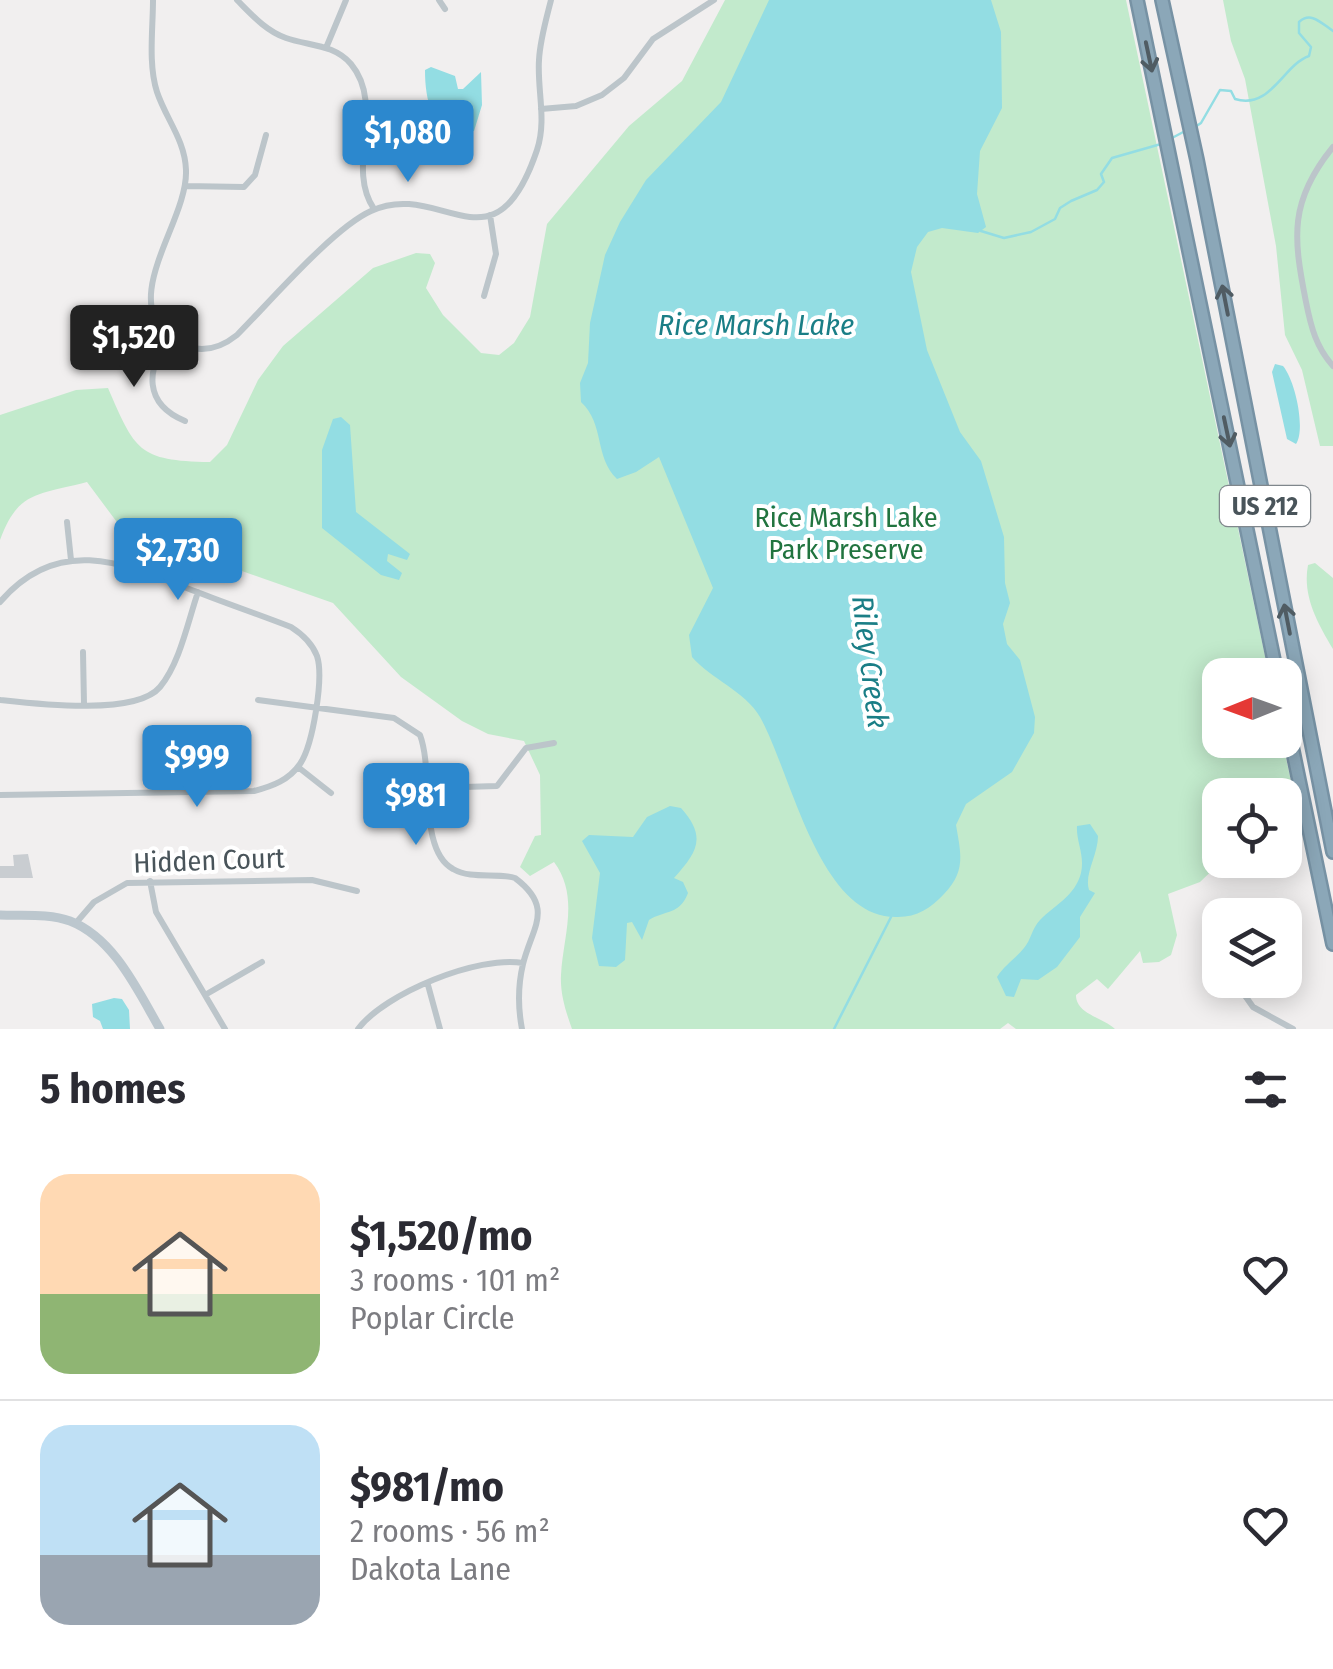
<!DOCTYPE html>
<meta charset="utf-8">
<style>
:root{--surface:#fff;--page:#f2f2f3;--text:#2b2b33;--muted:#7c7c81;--line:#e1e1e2;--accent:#2c88ce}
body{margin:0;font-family:"Fira Sans Condensed",sans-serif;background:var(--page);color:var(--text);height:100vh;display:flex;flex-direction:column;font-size:38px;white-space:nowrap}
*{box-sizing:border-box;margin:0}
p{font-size:32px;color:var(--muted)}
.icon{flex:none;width:55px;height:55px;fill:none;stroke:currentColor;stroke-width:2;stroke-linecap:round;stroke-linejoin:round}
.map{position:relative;height:1029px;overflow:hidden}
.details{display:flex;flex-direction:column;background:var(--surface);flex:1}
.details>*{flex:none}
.needle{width:65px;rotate:269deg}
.controls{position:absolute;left:1202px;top:658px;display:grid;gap:20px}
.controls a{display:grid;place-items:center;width:100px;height:100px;border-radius:20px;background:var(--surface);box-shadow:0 5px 25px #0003;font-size:50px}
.price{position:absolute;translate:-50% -85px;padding:0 22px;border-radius:10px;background:var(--accent);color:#fff;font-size:32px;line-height:65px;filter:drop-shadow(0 2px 5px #0008)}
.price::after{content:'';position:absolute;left:50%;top:60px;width:30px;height:22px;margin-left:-15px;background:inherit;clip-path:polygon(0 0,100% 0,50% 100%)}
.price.current{background:#222;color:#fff}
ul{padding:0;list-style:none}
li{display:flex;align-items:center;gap:30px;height:250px;padding:0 40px}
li+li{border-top:2px solid var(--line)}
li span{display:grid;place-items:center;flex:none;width:280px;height:200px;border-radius:30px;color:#555}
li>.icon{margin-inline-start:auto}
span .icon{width:120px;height:120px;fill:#fffc;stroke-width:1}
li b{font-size:42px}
h2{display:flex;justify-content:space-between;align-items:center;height:120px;padding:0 40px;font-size:42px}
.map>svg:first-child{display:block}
.green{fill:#c2eacc}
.water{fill:#93dde3}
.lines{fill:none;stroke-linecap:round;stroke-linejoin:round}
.stream{stroke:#93dde3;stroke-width:2.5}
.building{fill:#c9cdd1}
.highway-casing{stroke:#7792a4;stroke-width:16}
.street{stroke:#bcc5ca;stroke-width:6}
.secondary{stroke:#bcc7ce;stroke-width:9}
.highway{stroke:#8ba7b8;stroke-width:11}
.oneway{stroke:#505c63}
.labels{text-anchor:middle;stroke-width:8;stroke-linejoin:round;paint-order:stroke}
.shield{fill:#fff;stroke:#80878c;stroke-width:2.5}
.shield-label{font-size:25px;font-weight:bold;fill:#49545a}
.park-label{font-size:28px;fill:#21743f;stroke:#fff}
.street-label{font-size:28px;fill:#49545a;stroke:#fff}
.water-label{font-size:30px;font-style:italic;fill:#1a7e86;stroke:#fff}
</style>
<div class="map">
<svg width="1333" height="1029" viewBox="0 0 1333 1029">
<rect width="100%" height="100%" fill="#f1efef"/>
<path class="green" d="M725 0H1126L1269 675H1220V740H1282L1296 804 1285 805V795H1220L1223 860 1200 882 1168 894 1177 935 1171 955 1159 962 1143 963 1140 951 1108 989 1097 979 1076 995C1076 1014 1102 1017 1115 1029H1016L1008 1023 1000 1029H572C566 1012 560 994 561 975 563 936 580 897 554 862L530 876 520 867 535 836 541 835 540 775 524 741 488 734 462 721 401 677 333 603 122 529 87 482C37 495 18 491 0 540V415L76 390 108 388C135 450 138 461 210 462L227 445 258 380 283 346 373 268 416 253 430 254 435 263 426 288 443 315 481 353 499 355 514 343 530 317 547 224 629 126 682 81Z
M1223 0H1333V446H1320L1302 370 1285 335 1276 246 1245 79 1231 41Z
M1315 563 1333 578V649C1318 624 1302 596 1308 565Z"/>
<path class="water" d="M769 0H991L1001 32 1002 108 980 151 977 194 986 227 978 233 942 228 928 232 917 247 911 272 927 350 960 432 981 461 1004 537 1005 583 1010 603 1003 624 1007 644 1020 660 1035 717 1034 733 1012 772 966 804 956 825C961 854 966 871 944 894 931 908 917 917 898 917 819 920 792 774 760 717 745 691 711 679 692 657L689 635 713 588 659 457 636 472 617 479C594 457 605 424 581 402L580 383 588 363 590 323 605 255 620 222 646 180 721 102Z
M431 67 455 76 458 89H463L481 72 482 105 474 131C434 140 425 104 425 70Z
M1275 364 1283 366C1295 380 1306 429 1296 444L1287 439 1272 372Z
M341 417 350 425 356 512 410 554 407 560 388 554 387 561 402 573 399 580 381 575 322 528V450L333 419Z
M670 806 681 808C708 838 696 853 674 878L683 882 688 893C680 915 665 910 649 920L642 940 632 922 627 923 625 960 616 967 599 966 592 938 600 873 582 841 589 835 633 837 647 817Z
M1090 824 1098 836C1098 855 1084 874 1089 890L1095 893 1080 917V937L1057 967 1038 980 1021 979 1014 997 1006 996 997 977C1005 965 1015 959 1024 948 1031 940 1032 928 1040 920 1055 905 1075 896 1081 873 1085 855 1076 842 1077 826Z
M114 998 122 999 129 1010 130 1029H103L100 1021 93 1017 92 1004Z"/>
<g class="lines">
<path class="stream" d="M1195 127 1201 123 1220 90 1231 91 1235 99C1271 110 1283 65 1309 56L1311 47 1299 33V22C1311 11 1321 23 1333 31
M1172 138 1187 130
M981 231 1004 238 1031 232 1055 219 1060 208 1071 201 1097 190 1104 182 1101 174 1112 158 1161 144
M834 1029 891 917"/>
</g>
<path class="building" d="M28 854 33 878H0V866H14L13 855Z"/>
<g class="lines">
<defs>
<path id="highway" d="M1137 0 1277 675
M1162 0 1197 160 1333 852
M1285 713 1333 944"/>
</defs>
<use href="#highway" class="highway-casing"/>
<path class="street" d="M153 0C153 29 148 64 157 92 166 119 185 140 186 170 188 221 121 294 167 336 177 345 189 349 202 349 216 349 227 343 237 335 269 303 333 228 371 211 441 178 494 278 537 150 547 120 537 90 539 60 540 40 546 20 551 0
M237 0C252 15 266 31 286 38 309 46 334 44 351 64 386 106 345 167 374 209
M439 0 445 9
M326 48 346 0
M541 109 576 106 602 95 624 78 653 39 714 0
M1333 147C1289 201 1293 237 1306 302 1311 327 1316 347 1333 366
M185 186 244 187 255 175 266 135
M484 296 496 254 490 215
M170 339C145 369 144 404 185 421
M67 522 71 560
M0 602C59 533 126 564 197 592 228 604 260 615 291 627 302 634 312 643 317 656 324 677 313 745 300 764 289 780 273 786 254 791L0 795
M83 652 84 704
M0 700C36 704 136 716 160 687 180 663 188 621 198 592
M258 700 394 718 420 735C434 772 418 850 453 869 472 880 496 872 515 878 555 908 532 927 523 964 518 985 518 1008 522 1029
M298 767 331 793
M430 788 497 786 526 748 554 743
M150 881 156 912 225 1029
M75 924 94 902 127 883 312 880 357 891
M1234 980 1253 1007 1293 1029
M428 985 440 1029
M205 995 262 962
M358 1029C385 993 479 955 523 963"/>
<path class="secondary" d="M0 915C23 916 49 913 70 921 114 938 138 991 160 1029"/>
<use href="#highway" class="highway"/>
</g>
<defs><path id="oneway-shaft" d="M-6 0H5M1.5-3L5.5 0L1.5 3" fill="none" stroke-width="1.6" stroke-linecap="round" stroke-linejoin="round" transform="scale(2.5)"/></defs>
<g class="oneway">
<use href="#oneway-shaft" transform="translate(1149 57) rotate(78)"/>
<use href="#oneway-shaft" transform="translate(1225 300) rotate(-101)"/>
<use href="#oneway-shaft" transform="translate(1227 432) rotate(78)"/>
<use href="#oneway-shaft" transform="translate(1287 619) rotate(-101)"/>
</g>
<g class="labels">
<rect class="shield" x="1220" y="486" width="90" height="40" rx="8"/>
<g class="shield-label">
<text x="1265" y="515">US 212</text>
</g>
<g class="park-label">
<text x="846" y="527">Rice Marsh Lake<tspan x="846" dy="32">Park Preserve</tspan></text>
</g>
<g class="street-label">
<text transform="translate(209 860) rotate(-2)" y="10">Hidden Court</text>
</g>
<g class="water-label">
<text x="756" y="335">Rice Marsh Lake</text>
<text transform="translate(870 662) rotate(83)" y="10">Riley Creek</text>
</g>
</g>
</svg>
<div class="controls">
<a><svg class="needle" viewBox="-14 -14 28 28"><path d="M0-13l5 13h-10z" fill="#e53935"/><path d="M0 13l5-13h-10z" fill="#7c7c81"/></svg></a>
<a><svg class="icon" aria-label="locate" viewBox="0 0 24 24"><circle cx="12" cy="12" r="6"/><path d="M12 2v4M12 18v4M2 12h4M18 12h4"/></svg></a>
<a><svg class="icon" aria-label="layers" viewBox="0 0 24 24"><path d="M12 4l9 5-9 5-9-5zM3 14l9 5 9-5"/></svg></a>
</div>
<b class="price" style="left:408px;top:185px">$1,080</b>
<b class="price current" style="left:134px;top:390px">$1,520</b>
<b class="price" style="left:178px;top:603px">$2,730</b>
<b class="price" style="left:197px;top:810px">$999</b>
<b class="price" style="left:416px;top:848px">$981</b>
</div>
<section class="details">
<h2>5 homes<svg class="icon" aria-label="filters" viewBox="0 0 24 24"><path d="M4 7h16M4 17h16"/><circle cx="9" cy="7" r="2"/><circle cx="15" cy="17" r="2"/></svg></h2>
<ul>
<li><span style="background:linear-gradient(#ffd9b3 60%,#8fb573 0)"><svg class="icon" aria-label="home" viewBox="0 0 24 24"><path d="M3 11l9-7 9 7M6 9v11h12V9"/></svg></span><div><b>$1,520/mo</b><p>3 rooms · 101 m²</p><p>Poplar Circle</p></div><svg class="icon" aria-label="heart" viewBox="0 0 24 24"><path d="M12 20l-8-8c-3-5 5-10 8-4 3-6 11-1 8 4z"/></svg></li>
<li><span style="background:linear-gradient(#bfe0f5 65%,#9aa5b1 0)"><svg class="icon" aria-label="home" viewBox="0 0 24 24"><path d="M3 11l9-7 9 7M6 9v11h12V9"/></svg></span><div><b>$981/mo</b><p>2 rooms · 56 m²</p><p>Dakota Lane</p></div><svg class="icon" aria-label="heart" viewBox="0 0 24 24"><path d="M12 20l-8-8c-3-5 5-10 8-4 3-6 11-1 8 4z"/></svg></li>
</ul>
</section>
